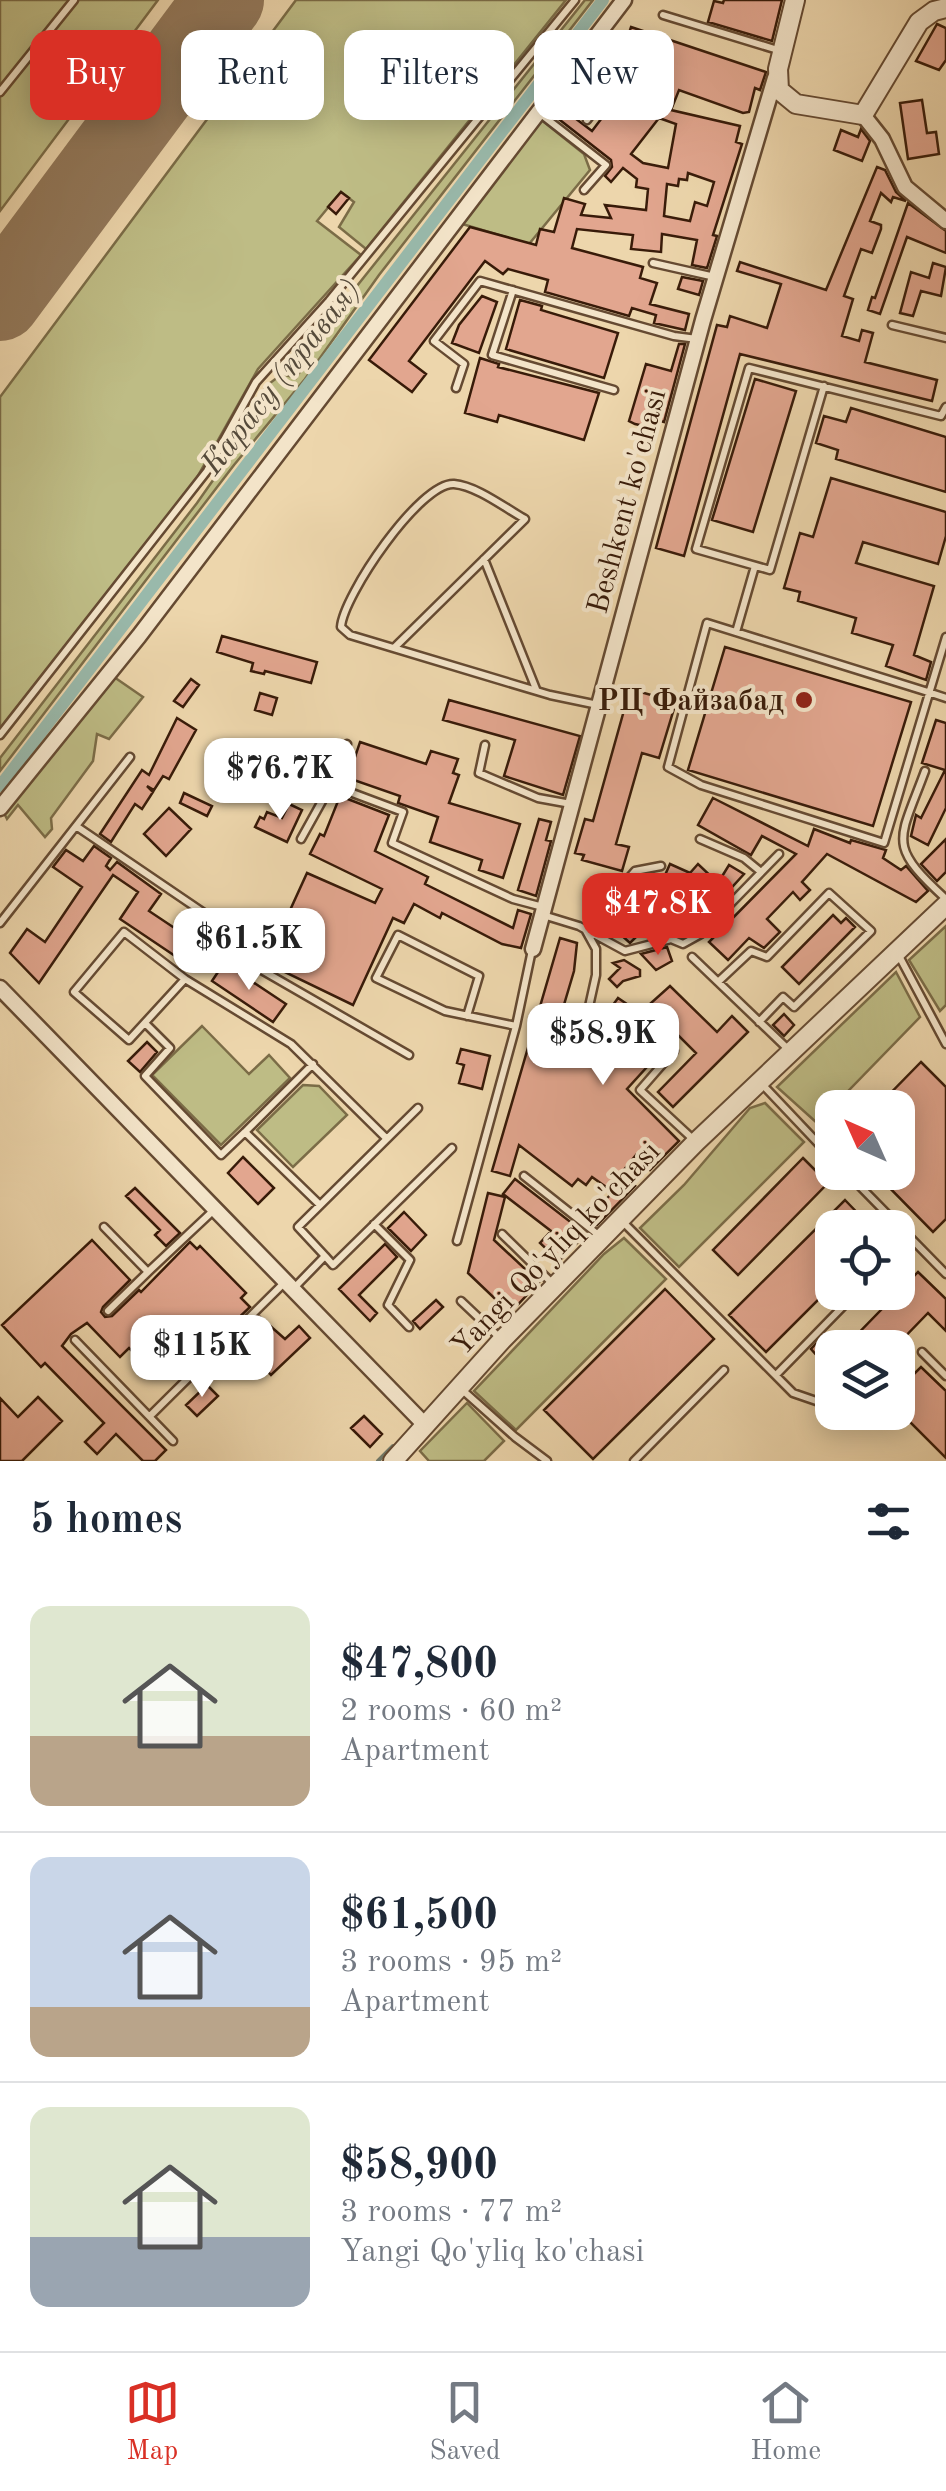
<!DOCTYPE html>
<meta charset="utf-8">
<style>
:root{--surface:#fff;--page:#f6f6f7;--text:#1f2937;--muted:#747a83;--line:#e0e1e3;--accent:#d93025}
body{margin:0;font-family:"Old Standard TT",serif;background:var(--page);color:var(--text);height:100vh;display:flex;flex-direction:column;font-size:38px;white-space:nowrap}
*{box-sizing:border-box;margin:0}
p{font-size:32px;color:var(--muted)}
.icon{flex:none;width:55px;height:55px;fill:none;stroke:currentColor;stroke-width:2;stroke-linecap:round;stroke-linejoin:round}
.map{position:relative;height:1461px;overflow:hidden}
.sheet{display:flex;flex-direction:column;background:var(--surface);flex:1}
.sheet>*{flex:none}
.hud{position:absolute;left:30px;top:30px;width:888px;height:90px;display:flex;gap:20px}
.needle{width:65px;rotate:315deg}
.fabs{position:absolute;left:815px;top:1090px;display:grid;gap:20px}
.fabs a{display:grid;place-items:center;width:100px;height:100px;border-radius:20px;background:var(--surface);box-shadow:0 5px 25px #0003;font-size:50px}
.price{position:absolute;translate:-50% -85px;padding:0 22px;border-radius:20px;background:#fff;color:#222;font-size:32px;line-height:65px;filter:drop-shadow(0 2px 5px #0008)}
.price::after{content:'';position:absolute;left:50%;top:60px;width:30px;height:22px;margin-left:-15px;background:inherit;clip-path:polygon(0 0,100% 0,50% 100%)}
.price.on{background:var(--accent);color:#fff}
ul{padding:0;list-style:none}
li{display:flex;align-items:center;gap:30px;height:250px;padding:0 30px}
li+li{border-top:2px solid var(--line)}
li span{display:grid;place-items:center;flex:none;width:280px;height:200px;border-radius:20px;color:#555}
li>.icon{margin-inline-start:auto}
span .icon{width:120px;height:120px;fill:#fffc;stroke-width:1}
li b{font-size:42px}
h2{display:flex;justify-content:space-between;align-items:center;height:120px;padding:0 30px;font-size:42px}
.tag{padding:0 35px;border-radius:20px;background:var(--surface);box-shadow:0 5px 25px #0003;font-size:35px;line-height:90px}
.tag.on{background:var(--accent);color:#fff}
.tabs{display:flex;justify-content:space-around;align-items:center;height:140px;border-top:2px solid var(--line);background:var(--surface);font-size:28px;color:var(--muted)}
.tabs a{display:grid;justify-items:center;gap:5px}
.tabs .on{color:var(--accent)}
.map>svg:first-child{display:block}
.green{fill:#bebc85;stroke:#7b6c47;stroke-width:2.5}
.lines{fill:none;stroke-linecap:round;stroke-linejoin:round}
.stream{stroke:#727a6a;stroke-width:4}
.canal{stroke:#99b9ab;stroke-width:12}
.runway{stroke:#92785a;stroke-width:80}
.building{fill:#e2a68f;stroke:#381b09;stroke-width:2.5;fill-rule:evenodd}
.service-casing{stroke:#654a32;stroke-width:11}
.minor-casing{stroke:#654a32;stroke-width:19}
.tertiary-casing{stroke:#654a32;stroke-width:22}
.service{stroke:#f3e4c9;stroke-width:6}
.minor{stroke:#f3e4c9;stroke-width:14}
.tertiary{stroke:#f3e4c9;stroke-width:18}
.poi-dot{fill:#8f2418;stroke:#f3e4c9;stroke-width:4}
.labels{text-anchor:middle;stroke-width:8;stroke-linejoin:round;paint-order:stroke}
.street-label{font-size:30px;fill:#381b09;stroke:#f3e4c9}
.poi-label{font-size:30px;font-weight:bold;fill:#381b09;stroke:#f3e4c9;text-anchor:end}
.water-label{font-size:32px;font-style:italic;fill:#554a3a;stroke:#f3e4c9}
</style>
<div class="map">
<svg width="946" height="1461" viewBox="0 0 946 1461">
<rect width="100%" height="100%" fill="#edd6ac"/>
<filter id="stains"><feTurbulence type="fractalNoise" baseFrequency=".002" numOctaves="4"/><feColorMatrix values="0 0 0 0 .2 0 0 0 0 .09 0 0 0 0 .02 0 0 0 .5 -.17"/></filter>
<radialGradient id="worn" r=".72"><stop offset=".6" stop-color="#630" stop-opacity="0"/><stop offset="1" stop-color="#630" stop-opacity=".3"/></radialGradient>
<path class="green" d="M0 0H158L0 211Z
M296 0H566L366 249 339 227 354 202 341 192 317 221 361 255 258 369 195 481 0 729V397Z
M585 0H593L379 275 305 379 234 465 0 771V758L197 503 230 456 266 386 282 374 296 378 341 306Z
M539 118 584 154 590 170 529 244 459 223Z
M114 677 143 697 109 739 97 734 93 761 51 818 52 829 45 837 18 805 7 819 3 811Z
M946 926V1005L940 1011 909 960Z
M896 972 920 1017 817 1123 777 1087Z
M202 1026 249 1074 269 1055 290 1078 221 1145 152 1075Z
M303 1085 319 1086 347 1115 293 1167 257 1130Z
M765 1103 804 1142 679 1267 640 1228 684 1185 750 1108Z
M624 1238 666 1279 516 1430 474 1391 604 1254Z
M467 1403 504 1441 484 1461H429L420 1451Z"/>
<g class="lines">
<path class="stream" d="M378 1461 393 1446 395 1448"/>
<path class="canal" d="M0 786 603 0"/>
<path class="runway" d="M0 301 224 0"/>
</g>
<path class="building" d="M724 0H782L772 41 708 22 714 1 723 3Z
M937 24 946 28V60L939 70 916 61Z
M631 27 766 72 760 90 755 88 749 112 743 113 679 90 671 110 740 126 736 142 742 144 713 235 717 236 707 268 692 265 697 240 662 234 661 252 631 249 633 235 577 229 572 248 643 267 640 278 657 283 650 304 689 314 685 330 654 323 656 315 632 308 629 316 545 292 548 280 508 269 503 274 485 261 409 361 426 374 412 392 369 360 470 227 536 245 540 229 554 232 564 198 585 204 581 215 611 218 605 205 646 210 648 189 636 187 637 179 623 168 611 182 605 176 612 167 611 160 551 113 571 87 577 91 563 109 592 131 617 98 579 76 595 56 602 60 594 75 612 84ZM659 118 676 124 668 168 643 163 631 154ZM688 173 714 182 707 206 695 202 690 221 664 216 667 184 678 186 679 179 687 180Z
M922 100 927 133 936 132 939 154 908 159 900 103Z
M861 129 870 141 862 161 834 150 841 130 858 137Z
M877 167 885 170 896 192 906 201 893 197 891 202 881 193 870 221 881 225V229L872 253 861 249 844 296 853 299 842 336 859 341 862 330 873 333 865 362 937 380 932 401 740 354 684 556 656 548 717 325 727 327 730 316 767 328 781 284 737 271 740 262 826 290Z
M341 192 349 198 336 214 328 207Z
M908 203 946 231V253L907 237 880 314 868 310 872 297 875 298Z
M933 263 946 267 941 296 921 291 913 316 900 313 911 272 929 278Z
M682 277 703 281 699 295 678 289Z
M482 296 497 302 479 353 452 343 459 325Z
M520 300 542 306 541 310 618 333 604 378 506 349Z
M679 344H685L664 422 656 420 654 428 635 424 629 421 646 364 671 371Z
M480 358 499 364 498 367 599 393 584 440 499 415 497 422 465 413Z
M755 379 796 391 753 532 712 520Z
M851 408 946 437V492L836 459 838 450 816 443 824 416 846 422Z
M831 478 946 512V536L938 564 863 542 856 563 934 586 914 655 931 662 926 680 886 666 893 645 852 633 856 618 798 601 800 592 784 588 800 533 813 537Z
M222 636 317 662 311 683 265 671 264 674 251 671 253 663 217 652Z
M725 647 911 702 873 826 688 770Z
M191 679 199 685 183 707 174 701Z
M630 689 676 702 659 758 642 753 616 844 629 847 622 871 582 860 584 855 575 853 585 819 593 821Z
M260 693 277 698 272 715 255 710Z
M449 700 580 736 563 795 504 776 515 740 443 720Z
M177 718 196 730 169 779 163 776 154 790 147 786 153 792 142 809 135 804 111 842 100 834 142 770 149 775Z
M936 720 946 723V808L928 845 911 836 916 815 921 818 945 770 922 763Z
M360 742 426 764 431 751 458 759 453 773 459 775 449 803 520 824 503 878 479 870 482 860 430 842 438 817 398 803 400 796 348 778Z
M305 763 322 771 316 785 299 777Z
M184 793 212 806 207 816 180 803Z
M340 796 389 815 375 851 428 877 425 884 513 928 518 910 531 914 521 948 502 944 442 913 440 918 414 904 404 923 393 918 353 1005 266 963 307 873 375 903 382 889 310 854 320 834 324 836Z
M713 798 808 846 814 829 850 843 851 840 886 850 883 858 901 870 906 866 928 891 916 902 827 854 802 882 810 890 800 900 793 892 767 919 780 932 764 948 749 938 728 960 709 942 796 854 762 836 751 855 698 825Z
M289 804 302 810 287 842 255 827 260 817 264 819 267 812 282 818Z
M169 808 191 829 166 856 144 834Z
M539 819 551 822 546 840 551 841 536 896 518 890Z
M946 839V872L937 881 921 864Z
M94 846 111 858 106 866 110 870 117 862 161 894 149 911 203 947 190 966 120 919 138 892 113 875 39 983 10 953 27 929 45 942 82 887 53 867 66 850 83 861Z
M670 864 690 873 698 864 718 883 729 865 744 874 692 931 677 917 684 910 674 900 657 893Z
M638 903 654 919 630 943 609 924 625 908 629 912Z
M833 915 841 923 846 918 855 927 799 984 782 967Z
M560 938 577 943 574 971 552 1045 589 1065 617 1023 605 1016 618 998 640 1013 670 986 717 1032 732 1016 748 1032 673 1107 658 1092 696 1053 677 1034 627 1089 679 1141 650 1170 636 1155 619 1176 635 1186 597 1225 588 1218 613 1192 592 1177 586 1185 578 1179 572 1186 519 1145 510 1176 492 1171Z
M667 947 672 961 656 970 641 954Z
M624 960 640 970V976L623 981 617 987 609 979 620 968 613 963Z
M224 963 286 1004 273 1022 212 981Z
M784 1014 794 1025 784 1036 773 1025Z
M147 1042 157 1052 140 1072 128 1061Z
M461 1049 490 1056 482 1089 459 1083 464 1065 457 1063Z
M921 1062 946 1087V1219L933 1232 874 1172H898V1108H876Z
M243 1157 274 1188 258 1204 228 1173Z
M803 1158 828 1183 738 1275 713 1250Z
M515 1179 586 1234 559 1261 540 1243 551 1231 503 1194Z
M135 1188 180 1233 166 1246 155 1235 160 1230 126 1196Z
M488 1193 505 1197 494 1240 539 1282 510 1313 468 1273Z
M845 1200 872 1228H832V1286L766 1352 729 1315Z
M404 1212 426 1235 411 1251 388 1228Z
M92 1240 130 1280 103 1307 101 1312 105 1317 112 1316 139 1290 141 1292 190 1242 197 1249 200 1246 246 1293 241 1298 250 1307 226 1330 218 1321 158 1378 129 1348 120 1357 87 1323 71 1334 62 1346 166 1450 155 1461H143L116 1434 97 1454 85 1442 104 1423 45 1363 41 1367 2 1325Z
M385 1244 397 1257 359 1295 377 1313 370 1321 339 1289Z
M918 1272 946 1299V1331L928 1313 894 1348H844Z
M665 1289 714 1339 593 1459 544 1410Z
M436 1300 443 1307 420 1329 413 1321Z
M260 1317 285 1339 299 1326 310 1338 271 1375 257 1360 250 1367 234 1350 240 1344 236 1340Z
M825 1334 834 1344 819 1358 811 1349Z
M898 1366 910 1378 921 1367 946 1391V1458L898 1410Z
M207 1385 218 1396 197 1416 186 1405Z
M38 1397 62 1421 22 1461H0V1398L18 1417Z
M364 1416 382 1434 370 1447 351 1428Z"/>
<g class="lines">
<defs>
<path id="service" d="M663 15 781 51
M567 76 598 97 599 104 587 120
M0 92 74 0
M538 112 606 165 584 190
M653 263 715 277
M513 290 492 355 614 390
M892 325 946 338
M824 386 770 570 696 549 749 368 941 416 946 407
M456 388 464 364 434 341 480 281 674 336 697 339
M484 559 536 689
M736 632 755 566
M946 637 884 843 701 785 668 767 707 623 928 692 946 698
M394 648 525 519C505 508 477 486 454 484 420 482 343 596 341 627L350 635 550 695 598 705
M0 735 207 471 256 382 329 301 575 0
M485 745 479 773 538 798 571 804
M925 771C899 842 886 844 946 899
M331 785 403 812 392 843 513 899 543 907
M76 826 254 947 246 961 409 1055
M301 839 331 785 347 744
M700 839 744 858 761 872
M543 915 579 926 625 951 671 939 683 944 701 934 779 854
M0 923 130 757
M898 954 946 1044
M692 957 791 1052
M185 979 124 932 74 992 129 1040 185 979 291 1044 387 1139
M718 982 751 951 767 957 829 893 871 931 794 1007 783 997 759 1022
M467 1016 479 976 398 935 376 978 445 1011 516 1026
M145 1023 170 1048 145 1076 221 1155 245 1132
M580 1047 596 975V949L585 929 635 871 661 866
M674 1051 640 1090 695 1141
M313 1064 245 1132 320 1205
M761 1083 832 1158
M846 1172 946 1274
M524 1176 601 1237
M621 1220 793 1393 825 1404 832 1401
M374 1224 410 1260 388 1305 409 1327
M104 1227 148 1272 215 1209
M502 1234 554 1285
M457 1241 516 1026 532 950
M898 1251 901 1247
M325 1256 333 1265 452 1148
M294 1288 325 1256 298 1227 418 1108
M461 1301 500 1338
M108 1311 148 1272
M75 1340 173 1441
M922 1352 946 1376
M776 1375 857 1292
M459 1387 515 1437 547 1461
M150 1416 285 1282
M634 1461 724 1370"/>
<path id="minor" d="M863 115 882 139 905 187 946 221
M0 808 139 636 624 0
M533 949 703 320 775 78
M0 988 426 1426"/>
<path id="tertiary" d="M795 0 778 69 779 90 796 104 863 115 919 22 934 11 946 8
M393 1461 502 1340 696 1142 946 905"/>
</defs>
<use href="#service" class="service-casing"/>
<use href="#minor" class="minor-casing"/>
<use href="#tertiary" class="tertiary-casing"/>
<use href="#service" class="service"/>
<use href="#minor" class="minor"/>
<use href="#tertiary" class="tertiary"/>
</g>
<circle class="poi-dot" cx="804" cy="700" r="10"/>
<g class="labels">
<g class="street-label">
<text transform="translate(626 501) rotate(-75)" y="10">Beshkent ko'chasi</text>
<text transform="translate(555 1248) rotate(-46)" y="10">Yangi Qo'yliq ko'chasi</text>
</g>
<g class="poi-label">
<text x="784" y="710">РЦ Файзабад</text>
</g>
<g class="water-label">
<text transform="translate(280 376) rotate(-52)" y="11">Карасу (правая)</text>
</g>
</g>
<rect width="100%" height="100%" filter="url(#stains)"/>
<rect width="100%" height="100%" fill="url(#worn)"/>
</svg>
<div class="fabs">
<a><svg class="needle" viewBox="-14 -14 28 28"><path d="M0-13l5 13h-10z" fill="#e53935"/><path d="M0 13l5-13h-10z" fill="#747a83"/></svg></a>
<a><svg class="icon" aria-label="locate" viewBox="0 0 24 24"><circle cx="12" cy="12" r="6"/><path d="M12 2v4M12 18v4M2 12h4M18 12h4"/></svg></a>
<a><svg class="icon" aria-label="layers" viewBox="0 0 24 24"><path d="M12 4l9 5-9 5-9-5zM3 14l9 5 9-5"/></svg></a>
</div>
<b class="price" style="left:280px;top:823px">$76.7K</b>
<b class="price on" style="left:658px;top:958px">$47.8K</b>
<b class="price" style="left:249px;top:993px">$61.5K</b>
<b class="price" style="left:603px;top:1088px">$58.9K</b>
<b class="price" style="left:202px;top:1400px">$115K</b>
<div class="hud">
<a class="tag on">Buy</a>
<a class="tag">Rent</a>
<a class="tag">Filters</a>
<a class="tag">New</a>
</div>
</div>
<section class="sheet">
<h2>5 homes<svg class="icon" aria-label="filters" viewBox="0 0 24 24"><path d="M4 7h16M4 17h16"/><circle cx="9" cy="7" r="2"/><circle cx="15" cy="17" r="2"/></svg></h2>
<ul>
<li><span style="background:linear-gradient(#dfe7d0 65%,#b9a48a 0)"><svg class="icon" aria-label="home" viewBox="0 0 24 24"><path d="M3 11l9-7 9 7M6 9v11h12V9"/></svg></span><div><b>$47,800</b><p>2 rooms · 60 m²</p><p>Apartment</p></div></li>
<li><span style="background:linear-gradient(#c9d6e8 75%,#b9a48a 0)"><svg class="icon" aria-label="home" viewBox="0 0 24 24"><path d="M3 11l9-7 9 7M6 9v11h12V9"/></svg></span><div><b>$61,500</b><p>3 rooms · 95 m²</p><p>Apartment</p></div></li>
<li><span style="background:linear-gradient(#dfe7d0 65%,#9aa5b1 0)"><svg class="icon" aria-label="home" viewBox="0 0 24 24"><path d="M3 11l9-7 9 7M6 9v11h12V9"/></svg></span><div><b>$58,900</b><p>3 rooms · 77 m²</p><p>Yangi Qo'yliq ko'chasi</p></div></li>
</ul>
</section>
<nav class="tabs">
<a class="on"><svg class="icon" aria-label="map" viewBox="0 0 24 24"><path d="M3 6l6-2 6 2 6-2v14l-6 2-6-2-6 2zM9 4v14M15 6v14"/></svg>Map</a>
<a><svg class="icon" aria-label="saved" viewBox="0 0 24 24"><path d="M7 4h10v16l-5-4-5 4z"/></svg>Saved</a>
<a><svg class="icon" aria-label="home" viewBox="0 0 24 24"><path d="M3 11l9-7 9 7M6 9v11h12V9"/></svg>Home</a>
</nav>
